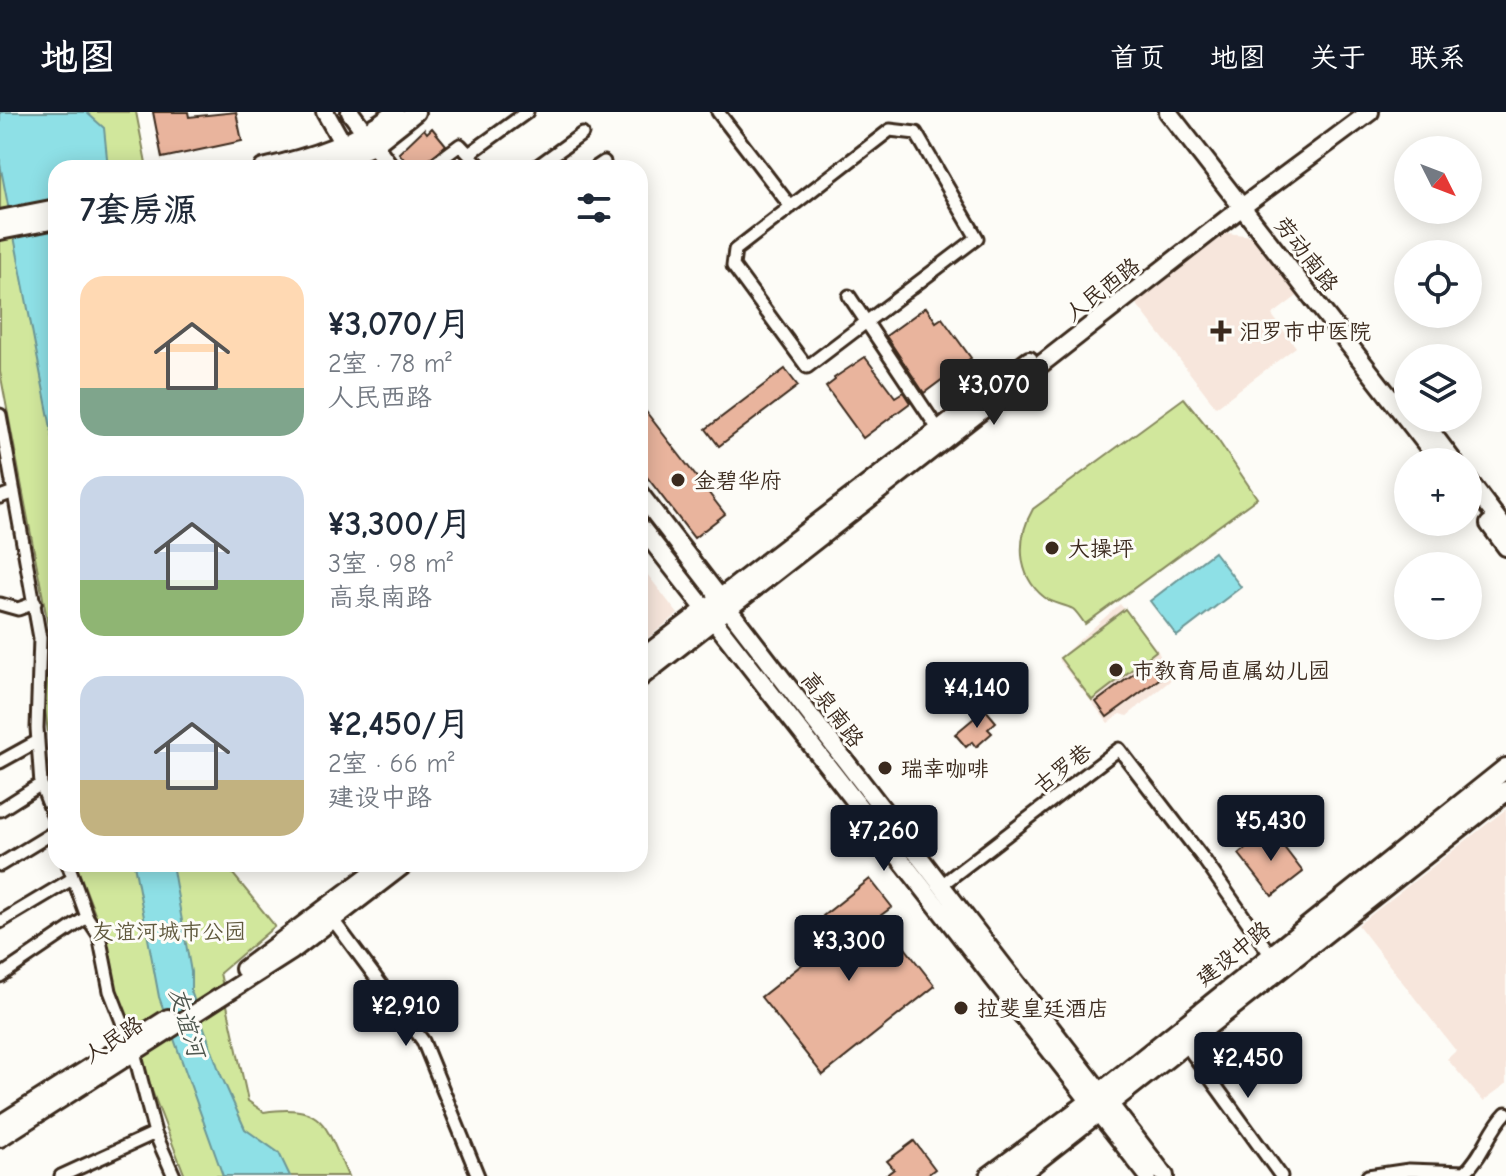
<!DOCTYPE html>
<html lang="zh">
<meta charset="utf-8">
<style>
:root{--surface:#fff;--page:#f6f6f7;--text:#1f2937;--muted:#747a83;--accent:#111827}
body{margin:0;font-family:"Comic Neue","LXGW WenKai TC",sans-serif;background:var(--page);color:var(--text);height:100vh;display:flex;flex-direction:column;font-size:30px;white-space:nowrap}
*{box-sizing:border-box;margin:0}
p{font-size:26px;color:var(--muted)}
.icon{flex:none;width:44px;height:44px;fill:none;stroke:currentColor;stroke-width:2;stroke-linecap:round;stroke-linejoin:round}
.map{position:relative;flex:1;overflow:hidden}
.side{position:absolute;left:48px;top:48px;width:600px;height:712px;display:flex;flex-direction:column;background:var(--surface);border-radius:24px;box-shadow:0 4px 20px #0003}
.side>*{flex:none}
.needle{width:52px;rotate:132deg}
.tools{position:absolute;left:1394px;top:24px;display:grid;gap:16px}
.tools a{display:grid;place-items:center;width:88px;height:88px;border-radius:50%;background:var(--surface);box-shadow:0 4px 20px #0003;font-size:40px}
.price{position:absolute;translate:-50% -68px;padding:0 18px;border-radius:8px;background:var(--accent);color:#fff;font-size:26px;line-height:52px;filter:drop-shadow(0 2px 4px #0008)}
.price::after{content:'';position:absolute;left:50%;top:48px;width:24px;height:18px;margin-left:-12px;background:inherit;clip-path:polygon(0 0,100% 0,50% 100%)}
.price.selected{background:#222;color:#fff}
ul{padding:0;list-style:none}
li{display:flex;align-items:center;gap:24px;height:200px;padding:0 32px}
li span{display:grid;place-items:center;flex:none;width:224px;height:160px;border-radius:24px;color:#555}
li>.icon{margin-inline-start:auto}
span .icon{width:96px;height:96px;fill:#fffc;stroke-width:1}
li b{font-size:34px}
h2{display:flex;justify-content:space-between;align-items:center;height:96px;padding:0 32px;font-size:34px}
header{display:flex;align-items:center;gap:48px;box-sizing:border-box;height:112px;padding:0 40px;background:var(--accent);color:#fff}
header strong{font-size:38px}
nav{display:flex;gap:44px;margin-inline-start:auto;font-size:28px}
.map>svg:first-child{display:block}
.built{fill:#f7e6dc}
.green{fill:#d1e79c;stroke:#86885d;stroke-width:2}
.water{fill:#8ee0e6;stroke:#6d9796;stroke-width:2}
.building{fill:#e9b49d;stroke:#3b2a1e;stroke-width:2}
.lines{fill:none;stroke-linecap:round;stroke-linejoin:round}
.street-casing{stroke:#3b2a1e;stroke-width:17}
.secondary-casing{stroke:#3b2a1e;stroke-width:22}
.primary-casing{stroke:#3b2a1e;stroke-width:24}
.street{stroke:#fdfcf7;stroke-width:11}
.secondary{stroke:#fdfcf7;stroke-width:16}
.primary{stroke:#fdfcf7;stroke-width:18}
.poi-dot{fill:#3b2a1e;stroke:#fdfcf7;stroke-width:3}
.labels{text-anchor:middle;stroke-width:6;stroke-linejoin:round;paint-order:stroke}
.street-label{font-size:22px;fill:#3b2a1e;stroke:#fdfcf7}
.poi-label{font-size:22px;fill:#3b2a1e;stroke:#fdfcf7;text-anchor:start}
.park-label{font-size:22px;fill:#60593e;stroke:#fdfcf7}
.water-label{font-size:24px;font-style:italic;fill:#505850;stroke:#fdfcf7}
</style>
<header>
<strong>地图</strong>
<nav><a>首页</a><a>地图</a><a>关于</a><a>联系</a></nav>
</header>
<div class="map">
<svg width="1506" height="1064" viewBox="0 0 1506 1064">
<rect width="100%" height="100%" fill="#fdfcf7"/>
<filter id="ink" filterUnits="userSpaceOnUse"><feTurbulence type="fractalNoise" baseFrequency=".0125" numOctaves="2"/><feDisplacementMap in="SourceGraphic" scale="16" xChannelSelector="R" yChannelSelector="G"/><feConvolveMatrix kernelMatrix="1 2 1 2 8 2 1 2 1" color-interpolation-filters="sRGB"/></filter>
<g filter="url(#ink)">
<path class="built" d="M1227 121 1262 125 1304 179 1272 203 1296 235 1216 295 1135 190Z
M640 453 678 502 640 532Z
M1120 492 1158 539 1171 568 1127 604 1120 602 1108 611 1058 547Z
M1506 697V972L1483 989 1447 947 1456 939 1358 813Z"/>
<path class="green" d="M0 0H136L147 56H56V683L45 597 50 523 0 260Z
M1184 286 1218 328 1257 386 1085 512C1082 508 1077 500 1073 497 1064 492 1053 492 1044 485 1016 463 1017 425 1033 397Z
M1125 497 1156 539 1092 588 1060 546Z
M76 752H225L275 814 220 861 248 989 264 1000C326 991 325 1014 348 1064H185L113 878 103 823Z"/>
<path class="water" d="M0 0H86L104 16 108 56H56V342L0 52Z
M1214 440 1241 475 1177 524 1150 489Z
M134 752H172L191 860V879L220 961 245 1017 279 1041 290 1064H223L159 885Z"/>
<path class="building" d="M153 0H188L189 5 236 0 242 29 162 46Z
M432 16 446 33 420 56H411L399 41 424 17 427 21Z
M926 195 936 210 942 206 971 246 924 281 886 224Z
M865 245 895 285 903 280 910 291 863 326 826 275 835 268 834 266Z
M785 257 798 274 719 334 706 317Z
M640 292 725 402 694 426 640 356Z
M1155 546 1166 562 1107 605 1096 590Z
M985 597 996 610 988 617 992 621 976 635 972 630 966 635 955 622Z
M1270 717 1303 760 1272 784 1239 742Z
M870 767 892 795 880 804 935 874 823 963 761 885 838 824 823 804Z
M914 1029 935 1057 926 1064H885L894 1057 887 1049Z"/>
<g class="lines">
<defs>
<path id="street" d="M718 0 791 95
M890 18 916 21 977 126 807 255 733 154 735 138Z
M469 42 527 0
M429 56 460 33 482 56
M535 56 582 22
M595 56 604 50
M849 184 938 317
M0 303 40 526 37 616 41 672 56 711
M0 385 14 380
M0 492 18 497 35 491
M0 650 38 629
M0 698 41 672
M68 752 87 805 99 823 110 879 134 940 155 1021 174 1064
M0 753 56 719
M940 774 1119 637 1205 749 1270 842
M333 808 423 929 478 1064
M0 810 72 767
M0 864 87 805
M1186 933 1281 1064
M61 1064 155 1021
M1368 1064 1409 1058 1465 1060C1484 1043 1489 1018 1506 1001"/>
<path id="secondary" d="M325 0 343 32 363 56
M350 0 391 56
M1168 0 1440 350
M263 56C311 45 355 31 395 0
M324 56 373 34 416 0
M0 107 56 96
M0 119 56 108
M1421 306 1454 350
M1468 368 1506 418
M640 382 1165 1064
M1489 412 1506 435
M640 414 1148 1064
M640 547 1029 248
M640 566 1242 95 1370 0
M244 857 384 752
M0 1012 168 906
M0 1026 292 839 405 752"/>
<path id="primary" d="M990 1064 1079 998 1506 656
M1017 1064 1506 679"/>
</defs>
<use href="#street" class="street-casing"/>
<use href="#secondary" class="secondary-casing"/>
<use href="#primary" class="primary-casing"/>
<use href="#street" class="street"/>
<use href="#secondary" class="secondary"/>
<use href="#primary" class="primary"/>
</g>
</g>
<g class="poi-dot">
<path d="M1217 207h8v8h8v8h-8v8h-8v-8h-8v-8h8z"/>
<circle cx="678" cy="368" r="8"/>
<circle cx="1052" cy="436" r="8"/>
<circle cx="1116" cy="558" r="8"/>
<circle cx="885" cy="656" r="8"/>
<circle cx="961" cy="896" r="8"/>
</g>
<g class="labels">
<g class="street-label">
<text transform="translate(1307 142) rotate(52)" y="8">劳动南路</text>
<text transform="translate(1102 177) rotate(-38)" y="8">人民西路</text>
<text transform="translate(833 597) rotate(53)" y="8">高泉南路</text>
<text transform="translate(1062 656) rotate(-37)" y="8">古罗巷</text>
<text transform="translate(1233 841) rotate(-39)" y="8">建设中路</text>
<text transform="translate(113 927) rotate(-33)" y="8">人民路</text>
</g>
<g class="poi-label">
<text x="1239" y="227">汨罗市中医院</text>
<text x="694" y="376">金碧华府</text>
<text x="1068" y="444">大操坪</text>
<text x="1132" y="566">市教育局直属幼儿园</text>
<text x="901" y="664">瑞幸咖啡</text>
<text x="977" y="904">拉斐皇廷酒店</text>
</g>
<g class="park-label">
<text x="169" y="827">友谊河城市公园</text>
</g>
<g class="water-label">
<text transform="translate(187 910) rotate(73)" y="8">友谊河</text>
</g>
</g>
</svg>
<div class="tools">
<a><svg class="needle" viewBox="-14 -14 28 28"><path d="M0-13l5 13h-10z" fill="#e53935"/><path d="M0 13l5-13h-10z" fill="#747a83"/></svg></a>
<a><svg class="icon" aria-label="locate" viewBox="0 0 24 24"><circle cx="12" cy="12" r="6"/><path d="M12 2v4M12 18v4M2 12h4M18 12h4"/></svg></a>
<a><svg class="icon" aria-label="layers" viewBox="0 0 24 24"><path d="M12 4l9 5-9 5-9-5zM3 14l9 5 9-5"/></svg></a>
<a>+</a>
<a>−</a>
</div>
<b class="price selected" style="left:994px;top:315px">¥3,070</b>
<b class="price" style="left:977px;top:618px">¥4,140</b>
<b class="price" style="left:1271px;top:751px">¥5,430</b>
<b class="price" style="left:884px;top:761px">¥7,260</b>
<b class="price" style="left:849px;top:871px">¥3,300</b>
<b class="price" style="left:406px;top:936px">¥2,910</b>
<b class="price" style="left:1248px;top:988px">¥2,450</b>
<section class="side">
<h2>7套房源<svg class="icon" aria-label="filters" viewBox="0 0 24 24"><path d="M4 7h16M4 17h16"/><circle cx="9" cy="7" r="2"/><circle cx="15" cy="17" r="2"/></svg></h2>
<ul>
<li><span style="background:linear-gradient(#ffd9b3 70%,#7fa58c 0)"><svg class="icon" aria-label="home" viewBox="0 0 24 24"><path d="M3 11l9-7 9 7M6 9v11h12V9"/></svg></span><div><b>¥3,070/月</b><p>2室 · 78 m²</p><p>人民西路</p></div></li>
<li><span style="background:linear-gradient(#c9d6e8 65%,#8fb573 0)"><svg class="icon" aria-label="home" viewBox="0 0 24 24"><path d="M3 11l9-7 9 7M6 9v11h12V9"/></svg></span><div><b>¥3,300/月</b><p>3室 · 98 m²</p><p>高泉南路</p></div></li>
<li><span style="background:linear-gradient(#c9d6e8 65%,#c2b280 0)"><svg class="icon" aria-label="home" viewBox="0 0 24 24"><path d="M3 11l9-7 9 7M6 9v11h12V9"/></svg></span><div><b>¥2,450/月</b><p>2室 · 66 m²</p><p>建设中路</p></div></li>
</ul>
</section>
</div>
